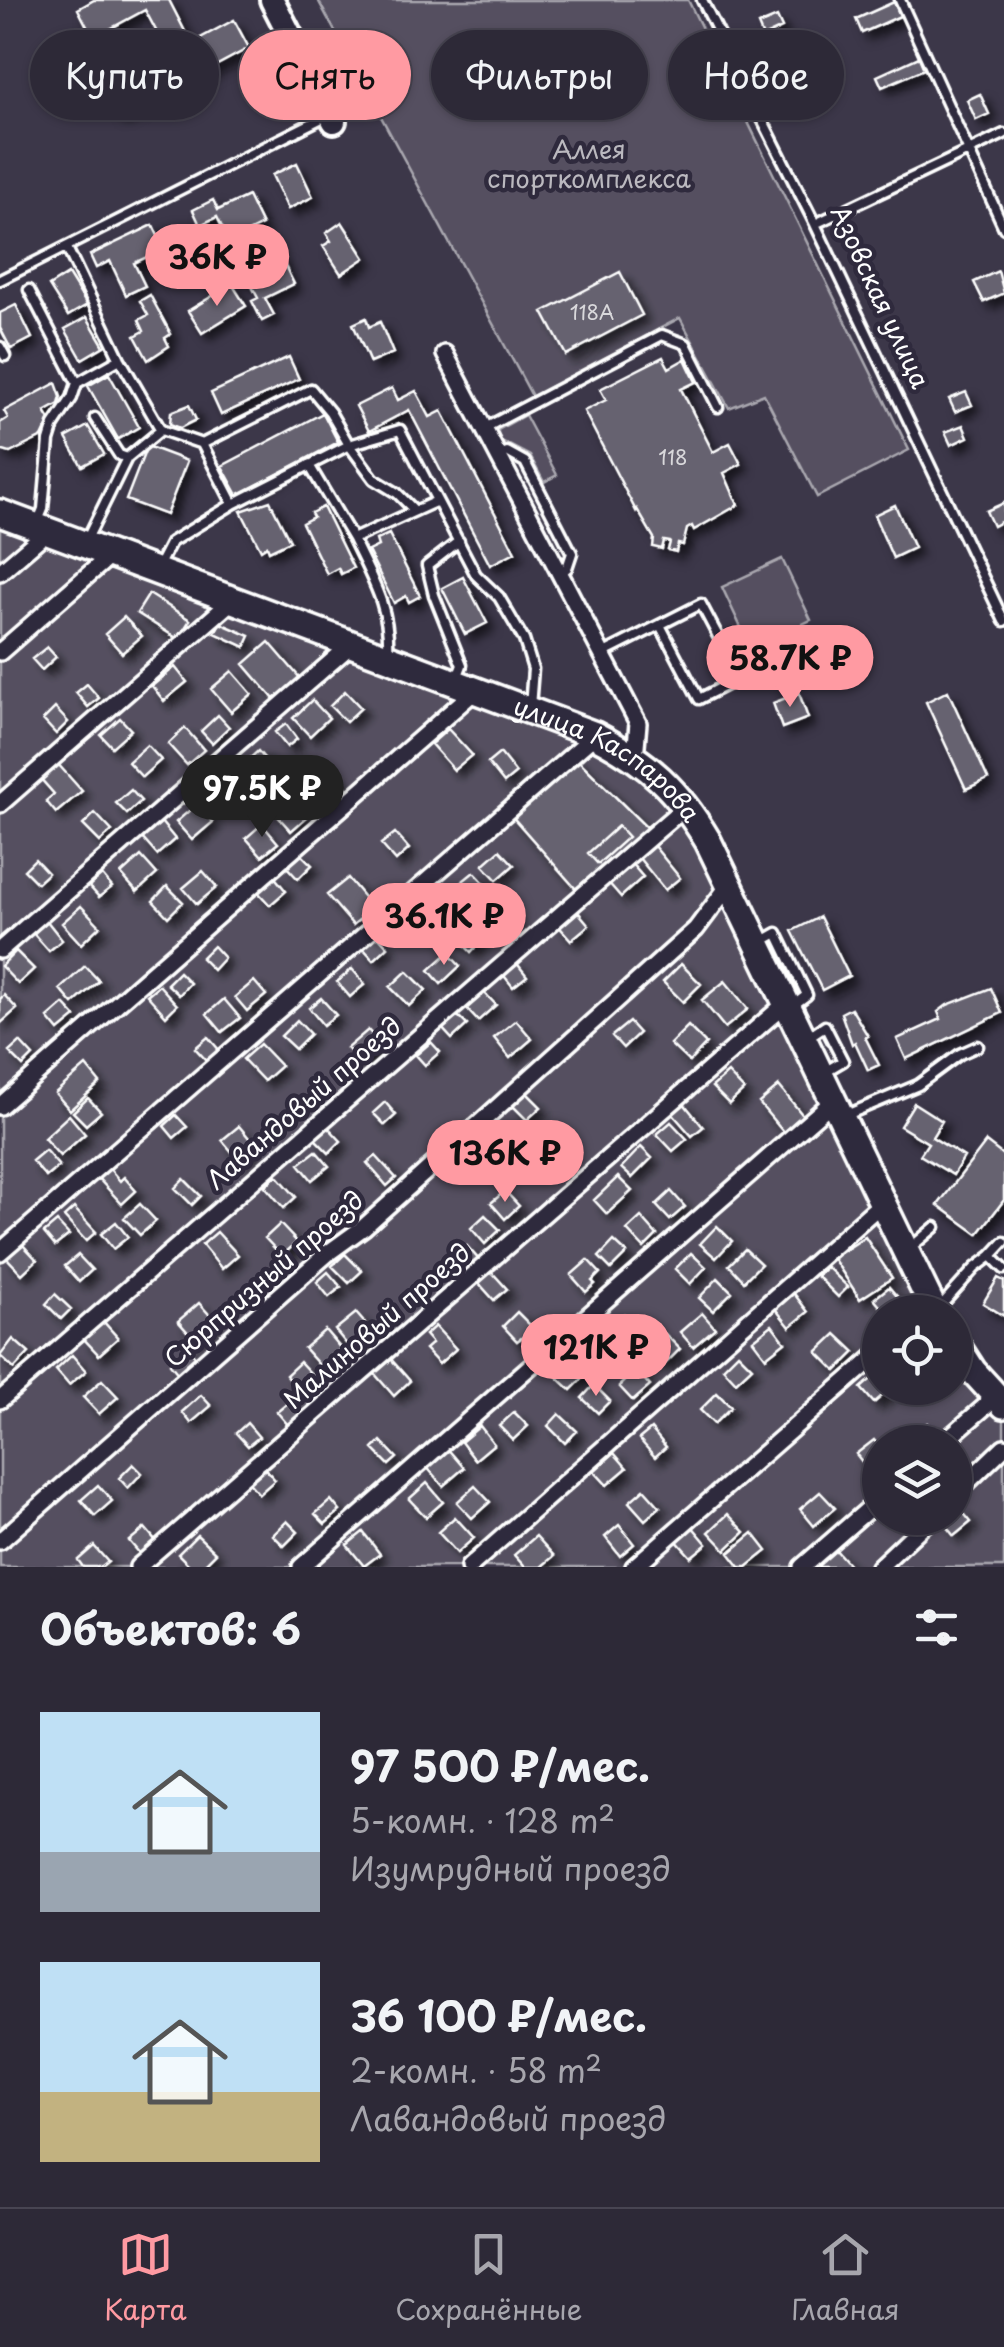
<!DOCTYPE html>
<html lang="ru">
<meta charset="utf-8">
<style>
:root{--surface:#2d2937;--page:#35313f;--text:#f1f3f6;--muted:#a7a6ad;--line:#484552;--accent:#ff9aa2}
body{margin:0;font-family:"Playpen Sans",sans-serif;background:var(--page);color:var(--text);height:100vh;display:flex;flex-direction:column;font-size:38px;white-space:nowrap}
*{box-sizing:border-box;margin:0}
p{font-size:32px;color:var(--muted)}
.icon{flex:none;width:55px;height:55px;fill:none;stroke:currentColor;stroke-width:2;stroke-linecap:round;stroke-linejoin:round}
.map{position:relative;height:1567px;overflow:hidden}
.drawer{display:flex;flex-direction:column;background:var(--surface);flex:1}
.drawer>*{flex:none}
.hud{position:absolute;left:30px;top:30px;width:945px;height:90px;display:flex;gap:20px}
.controls{position:absolute;left:862px;top:1295px;display:grid;gap:20px}
.controls a{display:grid;place-items:center;width:110px;height:110px;border-radius:50%;background:var(--surface);box-shadow:0 2px 8px #0004,0 0 0 2px var(--line);font-size:50px}
.price{position:absolute;translate:-50% -85px;padding:0 22px;border-radius:35px;background:var(--accent);color:#111;font-size:32px;line-height:65px;filter:drop-shadow(0 2px 5px #0008)}
.price::after{content:'';position:absolute;left:50%;top:60px;width:30px;height:22px;margin-left:-15px;background:inherit;clip-path:polygon(0 0,100% 0,50% 100%)}
.price.active{background:#222;color:#fff}
ul{padding:0;list-style:none}
li{display:flex;align-items:center;gap:30px;height:250px;padding:0 40px}
li span{display:grid;place-items:center;flex:none;width:280px;height:200px;border-radius:0px;color:#555}
li>.icon{margin-inline-start:auto}
span .icon{width:120px;height:120px;fill:#fffc;stroke-width:1}
li b{font-size:42px}
h2{display:flex;justify-content:space-between;align-items:center;height:120px;padding:0 40px;font-size:42px}
.tag{padding:0 35px;border-radius:45px;background:var(--surface);box-shadow:0 2px 8px #0004,0 0 0 2px var(--line);font-size:35px;line-height:90px}
.tag.active{background:var(--accent);color:#111}
.menu{display:flex;justify-content:space-around;align-items:center;height:140px;border-top:2px solid var(--line);background:var(--surface);font-size:28px;color:var(--muted)}
.menu a{display:grid;justify-items:center;gap:5px}
.menu .active{color:var(--accent)}
.map>svg:first-child{display:block}
.green{fill:#555060;stroke:#aaa8b0;stroke-width:2.5;fill-rule:evenodd}
.building{fill:#666270;stroke:#fff;stroke-width:2.5;filter:url(#shadow)}
.lines{fill:none;stroke-linecap:round;stroke-linejoin:round}
.lane-casing{stroke:#fff;stroke-width:15}
.street-casing{stroke:#fff;stroke-width:22}
.secondary-casing{stroke:#fff;stroke-width:30}
.primary-casing{stroke:#fff;stroke-width:32}
.lane{stroke:#2f2a3d;stroke-width:8}
.street{stroke:#2f2a3d;stroke-width:15}
.secondary{stroke:#2f2a3d;stroke-width:22}
.primary{stroke:#2f2a3d;stroke-width:25}
.labels{text-anchor:middle;stroke-width:9;stroke-linejoin:round;paint-order:stroke}
.number-label{font-size:20px;fill:#d9d8db}
.park-label{font-size:25px;fill:#bbb9bf;stroke:#2f2a3d}
.street-label{font-size:25px;fill:#fff;stroke:#2f2a3d}
</style>
<div class="map">
<svg width="1004" height="1567" viewBox="0 0 1004 1567">
<defs>
<filter id="shadow"><feDropShadow dx="7" dy="7" stdDeviation="5" flood-color="#0009"/></filter>
</defs>
<rect width="100%" height="100%" fill="#3c3749"/>
<filter id="ink" filterUnits="userSpaceOnUse"><feTurbulence type="fractalNoise" baseFrequency=".01" numOctaves="2"/><feDisplacementMap in="SourceGraphic" scale="20" xChannelSelector="R" yChannelSelector="G"/><feConvolveMatrix kernelMatrix="1 2 1 2 8 2 1 2 1" color-interpolation-filters="sRGB"/></filter>
<g filter="url(#ink)">
<path class="green" d="M318 0H688L909 450 817 497 764 394 729 408 680 318 532 396Z
M525 415 557 475 544 482 530 456 498 439V430Z
M0 513 530 709 673 789 935 1312H880V1388H955V1343L1004 1405V1567H0ZM880 1442H955V1518H880Z
M782 559 811 620 751 649 722 587Z"/>
<path class="building" d="M94 0H169L191 43 234 20 249 48 120 117 105 88 169 55 145 10 93 38 78 9Z
M894 2 900 16 862 33 856 19Z
M777 17 782 28 763 37 758 25Z
M919 57 924 69 882 87 877 76Z
M980 94 989 114 976 120 967 100Z
M297 163 313 197 288 209 272 175Z
M248 196 262 225 229 241 217 217 200 225 193 210 213 200 218 210Z
M342 222 365 258 341 274 323 246 331 241 326 233Z
M153 225 164 249 134 263 145 286 126 295 110 261 96 268 90 255Z
M281 258 294 284 265 298 274 315 262 321 252 301 258 298 246 275Z
M998 271 1004 293 984 302 974 282Z
M620 272 642 315 566 355 543 312Z
M68 274 87 305 68 316 49 286Z
M232 284 246 306 202 333 188 311Z
M150 295 171 334 165 338 169 346 148 360 135 336 144 331 139 320 148 315 140 301Z
M16 305 32 338 11 349 0 328V313Z
M87 317 104 346 82 359 65 329Z
M366 318 369 327 380 322 393 353 370 363 353 324Z
M289 357 299 379 221 415 211 393Z
M663 357 669 368 685 359 696 382 681 389 713 452 730 443 741 464 724 473 738 505 694 530 692 526 687 529 683 545 678 544 676 552 668 550 670 542 664 541 662 549 653 547 654 538 637 509 636 511 584 411 606 400 600 389Z
M109 374 139 427 118 439 88 386Z
M56 383 61 397 59 404 45 412 50 420 42 437 10 453 0 450V423L8 418 4 411Z
M392 388 398 400 416 391 430 417 442 411 515 552 490 565 409 410 369 431 356 406Z
M966 392 972 405 955 412 949 399Z
M189 405 196 420 180 428 170 424 171 412Z
M323 413 338 442 238 495 222 466Z
M963 425 968 437 951 445 945 432Z
M88 426 104 454 82 466 66 438Z
M147 446 187 461 166 515 126 500Z
M270 501 290 541 269 551 267 546 261 550 241 511Z
M1004 503V520L993 526 986 511Z
M895 505 914 548 893 558 874 515Z
M323 507 353 568 341 574 338 568 327 574 302 523 313 517 311 513Z
M389 534 420 596 409 602 406 596 394 603 368 551 378 546 376 540Z
M463 577 487 623 465 634 442 588Z
M149 594 190 620 178 639 137 613Z
M124 617 142 636 122 653 105 634Z
M220 623 250 636 245 647 215 633Z
M269 642 300 678 274 699 244 664Z
M47 647 56 657 42 670 32 659Z
M175 667 187 682 164 701 152 686Z
M232 671 252 694 231 712 211 689Z
M87 684 99 698 88 707 76 693Z
M345 691 361 708 346 722 330 706Z
M948 691 988 779 966 789 926 702Z
M799 693 808 718 782 728 773 703Z
M312 700 329 718 310 736 293 718Z
M55 708 68 722 56 734 43 720Z
M218 715 229 727 212 743 201 731Z
M120 718 131 730 112 747 101 735Z
M286 724 297 739 287 747 275 732Z
M185 728 204 750 187 765 168 744Z
M448 729 472 755 454 770 431 744Z
M147 745 161 760 142 777 128 762Z
M258 751 272 767 252 785 238 769Z
M500 753 516 773 504 783 488 763Z
M575 757 647 828 576 889 510 814Z
M57 763 82 791 56 813 46 801 54 794 40 778Z
M336 775 350 792 332 806 318 789Z
M131 790 141 801 127 814 116 803Z
M290 798 307 817 291 831 274 812Z
M197 804 213 822 192 840 176 822Z
M95 813 112 831 100 842 83 825Z
M161 822 175 839 157 855 142 838Z
M262 824 278 843 262 856 246 838Z
M618 826 628 837 598 864 588 853Z
M395 833 409 849 396 861 381 844Z
M654 846 680 878 665 890 639 858Z
M500 850 514 865 497 880 483 865Z
M299 852 312 865 298 879 285 865Z
M141 856 157 874 137 892 121 874Z
M35 859 48 873 37 883 24 870Z
M630 862 643 877 621 897 607 881Z
M203 871 217 887 197 904 183 888Z
M474 872 487 886 471 900 458 885Z
M102 875 112 887 99 897 89 886Z
M273 875 286 891 270 905 256 890Z
M348 878 373 908 353 925 327 895Z
M167 886 183 902 168 917 153 901Z
M500 905 516 922 500 937 484 920Z
M81 906 100 926 81 944 62 923Z
M574 907 589 925 571 940 556 923Z
M820 917 849 976 822 990 792 931Z
M47 921 62 940 49 951 33 933Z
M463 925 480 942 471 952 454 935Z
M376 934 388 947 374 960 362 947Z
M213 946 224 958 213 970 201 958Z
M16 951 34 969 18 984 1 966Z
M448 953 460 966 441 984 429 970Z
M515 961 527 976 513 987 501 972Z
M681 964 701 984 683 1002 663 982Z
M85 966 99 981 73 1004 60 989Z
M352 969 365 984 350 997 337 982Z
M407 971 426 990 409 1006 390 987Z
M179 972 190 983 179 995 167 984Z
M254 981 266 995 247 1011 235 997Z
M725 981 748 1009 725 1028 702 1000Z
M159 985 177 1005 166 1016 147 995Z
M991 988 1002 1013 906 1059 897 1039 941 1019 938 1012 947 1005Z
M481 989 496 1005 478 1021 463 1005Z
M4 995 17 1009 0 1024V999Z
M321 998 336 1015 323 1025 309 1008Z
M224 999 240 1018 222 1032 207 1014Z
M64 1004 76 1017 59 1031 48 1018Z
M851 1008 868 1036 865 1037 879 1065 868 1070 855 1042 852 1044 841 1013Z
M456 1014 467 1025 452 1039 441 1027Z
M297 1020 310 1034 295 1049 281 1036Z
M516 1020 532 1039 510 1058 494 1038Z
M629 1022 639 1033 623 1048 612 1036Z
M688 1026 706 1044 689 1062 670 1044Z
M368 1030 382 1046 362 1064 347 1048Z
M208 1037 220 1051 207 1061 195 1048Z
M20 1042 33 1056 23 1066 9 1052Z
M431 1042 440 1052 425 1065 416 1055Z
M260 1044 281 1066 264 1081 243 1059Z
M86 1066 100 1083 70 1110 55 1093Z
M728 1073 744 1090 729 1104 712 1087Z
M779 1086 805 1118 785 1134 759 1103Z
M526 1092 541 1107 527 1120 512 1105Z
M88 1098 101 1112 86 1125 73 1112Z
M682 1101 703 1127 692 1136 670 1111Z
M385 1102 396 1115 385 1125 373 1113Z
M914 1103 942 1121 932 1137 964 1157 953 1175 920 1155 928 1143 900 1126Z
M69 1115 85 1134 60 1156 44 1138Z
M176 1115 187 1127 174 1138 164 1126Z
M671 1122 687 1139 673 1151 657 1134Z
M239 1126 255 1145 238 1159 222 1140Z
M327 1126 341 1141 329 1153 314 1138Z
M986 1142 1004 1156V1200L978 1234 938 1205Z
M641 1147 652 1158 632 1178 621 1168Z
M45 1150 59 1166 46 1177 32 1161Z
M316 1151 329 1166 312 1180 299 1164Z
M376 1156 396 1178 387 1186 367 1163Z
M108 1167 120 1181 124 1177 136 1191 122 1204 97 1177Z
M277 1175 296 1197 284 1208 265 1186Z
M618 1177 632 1191 607 1214 594 1200Z
M184 1179 201 1196 192 1205 175 1188Z
M505 1191 519 1206 505 1219 491 1203Z
M671 1191 685 1207 670 1220 656 1205Z
M140 1204 156 1221 140 1235 124 1218Z
M74 1208 96 1232 86 1241 64 1217Z
M485 1215 500 1230 485 1244 471 1228Z
M641 1217 657 1235 644 1248 627 1230Z
M57 1222 69 1235 55 1246 44 1233Z
M116 1222 128 1237 113 1249 101 1234Z
M280 1224 297 1242 282 1256 265 1238Z
M717 1226 732 1241 716 1258 700 1244Z
M217 1232 238 1255 222 1269 202 1245Z
M865 1237 892 1278 860 1299 833 1258Z
M614 1241 627 1253 611 1269 599 1257Z
M21 1243 37 1260 22 1274 6 1257Z
M467 1246 479 1260 469 1269 457 1255Z
M745 1249 761 1264 744 1281 729 1265Z
M691 1253 706 1267 690 1284 675 1269Z
M345 1254 362 1271 349 1283 332 1266Z
M78 1255 92 1270 79 1282 65 1266Z
M588 1260 600 1273 592 1281 595 1284 586 1292 571 1275Z
M827 1267 848 1287 838 1297 817 1276Z
M490 1270 507 1289 494 1300 477 1281Z
M328 1272 341 1287 329 1297 317 1282Z
M271 1277 280 1287 265 1301 256 1290Z
M718 1278 732 1292 713 1311 699 1298Z
M998 1278 1004 1281V1316L983 1303Z
M889 1287 901 1301 885 1312 874 1299Z
M792 1291 808 1312 790 1327 773 1306Z
M55 1294 71 1309 61 1319 46 1304Z
M199 1303 214 1320 193 1338 178 1321Z
M517 1312 534 1329 517 1341 503 1326Z
M356 1313 375 1335 354 1353 335 1330Z
M702 1313 715 1328 693 1347 680 1332Z
M624 1314 640 1330 628 1342 612 1326Z
M103 1321 118 1338 99 1355 83 1338Z
M772 1325 785 1342 766 1357 753 1340Z
M435 1326 456 1349 439 1364 425 1349 432 1343 425 1335Z
M325 1330 341 1349 321 1367 304 1348Z
M665 1334 680 1349 664 1365 648 1350Z
M836 1334 855 1352 836 1371 817 1352Z
M13 1339 29 1353 14 1369 0 1356Z
M188 1348 197 1359 179 1375 170 1364Z
M738 1353 752 1367 736 1382 723 1368Z
M72 1355 86 1371 69 1385 56 1370Z
M575 1356 590 1371 571 1390 556 1376Z
M390 1358 410 1381 394 1396 374 1373Z
M300 1362 313 1376 298 1389 286 1375Z
M636 1370 650 1386 633 1401 619 1386Z
M877 1374 880 1388 890 1389 874 1403 861 1388Z
M102 1380 118 1397 99 1414 83 1397Z
M594 1385 610 1401 598 1413 582 1398Z
M717 1393 731 1407 714 1424 700 1410Z
M201 1395 211 1406 191 1423 182 1412Z
M289 1402 301 1416 289 1426 277 1412Z
M514 1412 528 1426 513 1440 499 1426Z
M559 1414 577 1431 565 1443 548 1426Z
M247 1423 259 1437 248 1446 236 1433Z
M927 1423 940 1438 934 1442H920L913 1434Z
M480 1426 494 1444 475 1460 461 1442Z
M651 1429 666 1447 655 1457 639 1439Z
M874 1440 880 1447V1470L873 1476 856 1454Z
M381 1441 397 1458 389 1465 373 1449Z
M446 1447 464 1468 443 1486 425 1465Z
M614 1453 627 1468 607 1485 594 1471Z
M133 1464 142 1473 128 1488 119 1478Z
M261 1464 275 1480 259 1494 245 1478Z
M427 1483 443 1502 426 1517 409 1499Z
M98 1485 112 1501 95 1516 81 1500Z
M475 1486 490 1502 472 1518 457 1502Z
M644 1489 660 1507 645 1520 629 1502Z
M820 1492 835 1508 814 1526 800 1509Z
M331 1500 340 1511 325 1524 315 1514Z
M961 1510 971 1522 954 1536 944 1524Z
M728 1514 745 1532 726 1550 709 1532Z
M455 1517 474 1538 457 1553 438 1532Z
M287 1521 298 1532 284 1546 273 1535Z
M619 1525 634 1544 620 1556 605 1537Z
M691 1525 707 1544 691 1557 675 1539Z
M145 1528 156 1541 141 1555 129 1541Z
M363 1532 380 1554 364 1566 347 1545Z
M753 1533 767 1551 747 1567H740L729 1553Z
M197 1535 216 1553 202 1567H191L178 1554Z
M536 1536 554 1556 541 1567H525L514 1555Z
M94 1546 108 1562 102 1567H83L78 1560Z
M835 1549 851 1567H816Z"/>
<g class="lines">
<defs>
<path id="lane" d="M702 0 815 224 1004 621
M900 0 1004 228
M815 224 1004 134
M67 248 120 359 161 430 127 458 119 455 95 418
M0 280 326 116
M29 290 77 383 72 398 54 425 49 441 43 509 38 521
M0 347 5 356
M77 383 120 359
M485 428 662 335 686 344 718 407
M202 444 311 389 330 412 349 445 233 504
M499 456 507 452 525 462 572 553 567 568 561 573
M309 465 353 539
M414 510 397 493 374 479 349 445 400 430 476 575 499 597 524 640 533 669 530 707
M87 539 127 458
M159 565 171 542 233 504 202 444 161 430
M604 653 701 604 740 678 699 699 660 625
M388 655C391 609 372 579 353 539L437 501
M457 678 462 665 434 595 427 566 459 541
M761 942 777 933 807 995 791 1007
M807 1038 825 1026 843 1061 826 1071
M844 1116 918 1085 960 1054 978 1046
M909 1249 935 1227
M991 1256 1004 1242
M938 1309 975 1268 991 1256 1004 1269"/>
<path id="street" d="M445 354 638 723 635 757
M0 572 49 530
M0 652 111 555
M0 804 233 600
M0 950 352 644
M0 1106 476 690
M0 1252 595 735
M0 1400 687 805
M944 1442 996 1397
M955 1494 1004 1447
M0 1541 328 1253 364 1227 696 929 729 885
M138 1567 785 1004
M301 1567 832 1102
M469 1567 882 1203
M634 1567 880 1352
M802 1567 880 1499
M879 1567 931 1518"/>
<path id="secondary" d="M272 0 334 121"/>
<g id="primary">
<path id="s1" d="M0 513 595 735C649 763 677 789 708 841L935 1312"/>
<path d="M955 1343 973 1371 1004 1405"/>
</g>
</defs>
<use href="#lane" class="lane-casing"/>
<use href="#street" class="street-casing"/>
<use href="#secondary" class="secondary-casing"/>
<use href="#primary" class="primary-casing"/>
<use href="#lane" class="lane"/>
<use href="#street" class="street"/>
<use href="#secondary" class="secondary"/>
<use href="#primary" class="primary"/>
</g>
</g>
<g class="labels">
<g class="number-label">
<text x="592" y="320">118А</text>
<text x="673" y="465">118</text>
</g>
<g class="park-label">
<text x="589" y="159">Аллея<tspan x="589" dy="29">спорткомплекса</tspan></text>
</g>
<g class="street-label">
<text transform="translate(880 297) rotate(65)" y="9">Азовская улица</text>
<text dy="9" stroke="none"><textPath href="#s1" startOffset="658">улица Каспарова</textPath></text>
<text transform="translate(304 1103) rotate(-41)" y="9">Лавандовый проезд</text>
<text transform="translate(264 1279) rotate(-41)" y="9">Сюрпризный проезд</text>
<text transform="translate(377 1326) rotate(-41)" y="9">Малиновый проезд</text>
</g>
</g>
</svg>
<div class="controls">
<a><svg class="icon" aria-label="locate" viewBox="0 0 24 24"><circle cx="12" cy="12" r="6"/><path d="M12 2v4M12 18v4M2 12h4M18 12h4"/></svg></a>
<a><svg class="icon" aria-label="layers" viewBox="0 0 24 24"><path d="M12 4l9 5-9 5-9-5zM3 14l9 5 9-5"/></svg></a>
</div>
<b class="price" style="left:217px;top:309px">36K ₽</b>
<b class="price" style="left:790px;top:710px">58.7K ₽</b>
<b class="price active" style="left:262px;top:840px">97.5K ₽</b>
<b class="price" style="left:444px;top:968px">36.1K ₽</b>
<b class="price" style="left:505px;top:1205px">136K ₽</b>
<b class="price" style="left:596px;top:1399px">121K ₽</b>
<div class="hud">
<a class="tag">Купить</a>
<a class="tag active">Снять</a>
<a class="tag">Фильтры</a>
<a class="tag">Новое</a>
</div>
</div>
<section class="drawer">
<h2>Объектов: 6<svg class="icon" aria-label="filters" viewBox="0 0 24 24"><path d="M4 7h16M4 17h16"/><circle cx="9" cy="7" r="2"/><circle cx="15" cy="17" r="2"/></svg></h2>
<ul>
<li><span style="background:linear-gradient(#bfe0f5 70%,#9aa5b1 0)"><svg class="icon" aria-label="home" viewBox="0 0 24 24"><path d="M3 11l9-7 9 7M6 9v11h12V9"/></svg></span><div><b>97 500 ₽/мес.</b><p>5-комн. · 128 m²</p><p>Изумрудный проезд</p></div></li>
<li><span style="background:linear-gradient(#bfe0f5 65%,#c2b280 0)"><svg class="icon" aria-label="home" viewBox="0 0 24 24"><path d="M3 11l9-7 9 7M6 9v11h12V9"/></svg></span><div><b>36 100 ₽/мес.</b><p>2-комн. · 58 m²</p><p>Лавандовый проезд</p></div></li>
</ul>
</section>
<nav class="menu">
<a class="active"><svg class="icon" aria-label="map" viewBox="0 0 24 24"><path d="M3 6l6-2 6 2 6-2v14l-6 2-6-2-6 2zM9 4v14M15 6v14"/></svg>Карта</a>
<a><svg class="icon" aria-label="saved" viewBox="0 0 24 24"><path d="M7 4h10v16l-5-4-5 4z"/></svg>Сохранённые</a>
<a><svg class="icon" aria-label="home" viewBox="0 0 24 24"><path d="M3 11l9-7 9 7M6 9v11h12V9"/></svg>Главная</a>
</nav>
